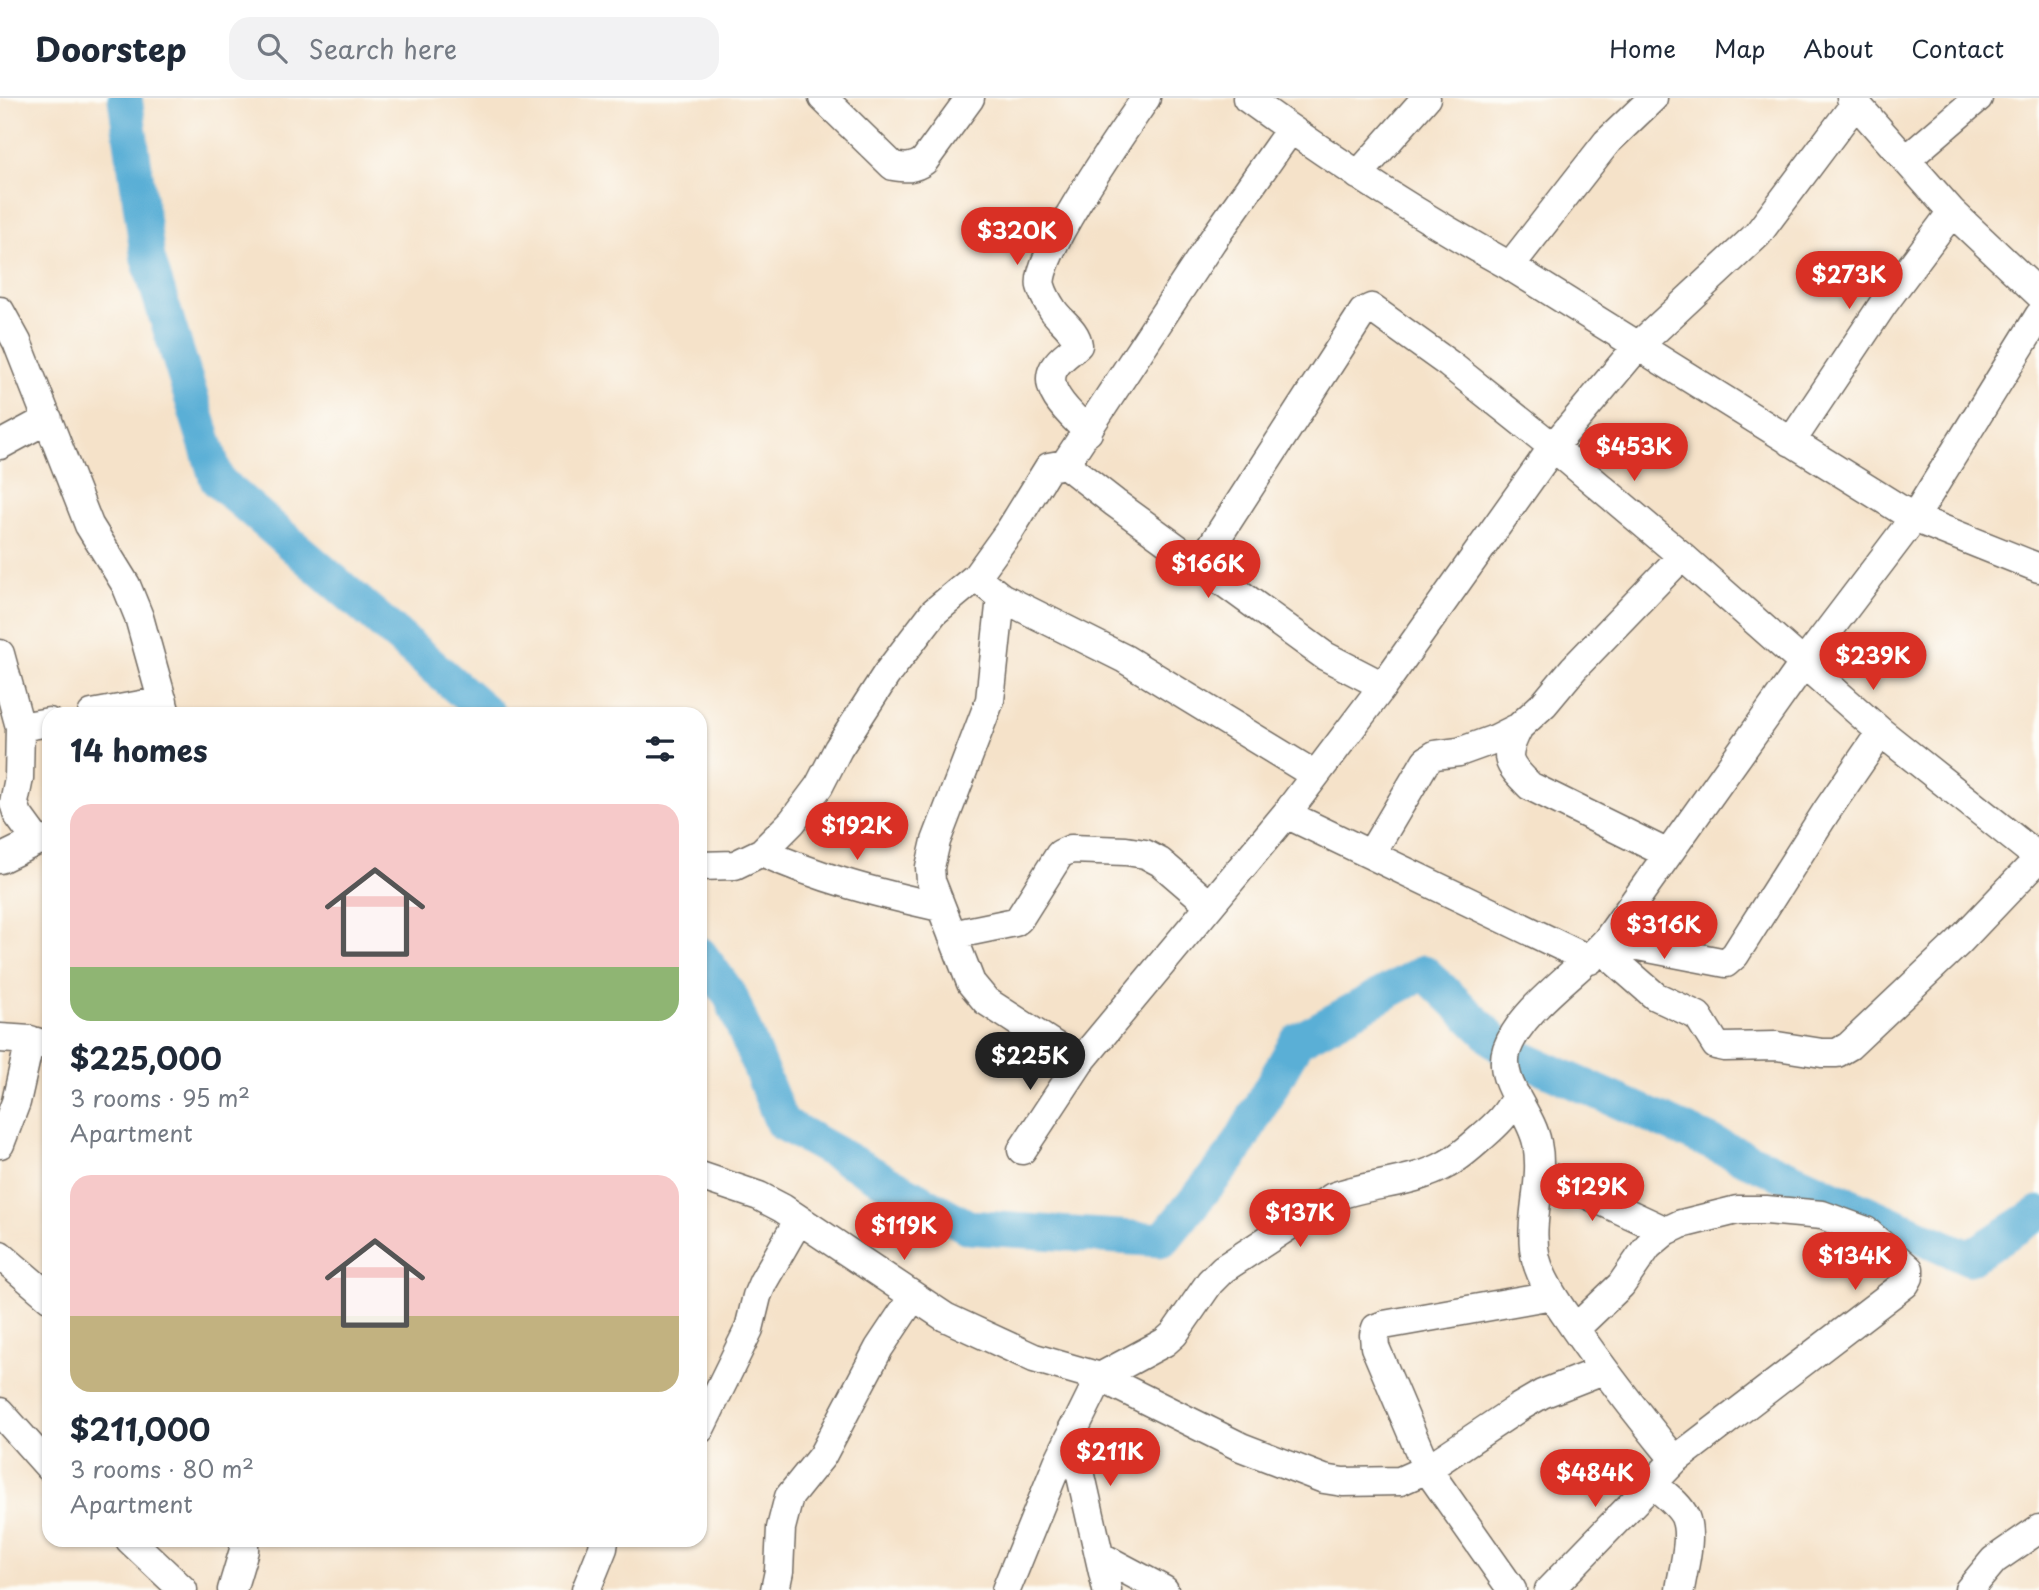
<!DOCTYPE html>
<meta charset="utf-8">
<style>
:root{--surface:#fff;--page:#f2f2f3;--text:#1f2937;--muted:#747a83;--line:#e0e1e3;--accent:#d93025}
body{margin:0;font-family:"Playpen Sans",sans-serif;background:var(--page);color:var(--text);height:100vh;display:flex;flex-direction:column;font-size:26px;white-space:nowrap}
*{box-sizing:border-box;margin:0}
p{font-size:23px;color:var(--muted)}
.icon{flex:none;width:38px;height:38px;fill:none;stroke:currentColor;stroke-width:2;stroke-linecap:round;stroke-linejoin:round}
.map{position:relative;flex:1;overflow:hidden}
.side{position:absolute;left:42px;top:609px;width:665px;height:840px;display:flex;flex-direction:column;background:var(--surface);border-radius:21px;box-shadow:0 2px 5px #0004}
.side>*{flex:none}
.price{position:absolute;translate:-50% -60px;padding:0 16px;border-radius:24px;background:var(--accent);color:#fff;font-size:23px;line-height:46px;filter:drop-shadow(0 2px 4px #0008)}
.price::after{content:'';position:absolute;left:50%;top:42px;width:21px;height:16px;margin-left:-10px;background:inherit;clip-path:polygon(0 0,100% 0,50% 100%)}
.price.on{background:#222;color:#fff}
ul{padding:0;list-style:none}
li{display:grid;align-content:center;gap:14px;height:371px;padding:0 28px}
li span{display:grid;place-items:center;height:217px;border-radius:21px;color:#555}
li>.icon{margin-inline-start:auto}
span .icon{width:126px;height:126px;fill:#fffc;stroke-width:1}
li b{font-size:30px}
h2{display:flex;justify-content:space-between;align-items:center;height:84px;padding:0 28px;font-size:30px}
header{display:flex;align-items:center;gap:42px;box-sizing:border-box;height:98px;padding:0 35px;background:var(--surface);border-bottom:2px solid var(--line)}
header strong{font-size:33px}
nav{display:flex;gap:38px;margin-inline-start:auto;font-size:24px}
.search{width:490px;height:63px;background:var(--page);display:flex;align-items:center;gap:18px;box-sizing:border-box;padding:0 24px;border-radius:21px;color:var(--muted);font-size:26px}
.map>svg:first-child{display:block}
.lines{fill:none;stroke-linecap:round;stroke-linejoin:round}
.river{stroke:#5aafd6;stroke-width:35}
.minor-casing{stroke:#726b62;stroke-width:31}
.minor{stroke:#fff;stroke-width:28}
</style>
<header>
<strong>Doorstep</strong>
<div class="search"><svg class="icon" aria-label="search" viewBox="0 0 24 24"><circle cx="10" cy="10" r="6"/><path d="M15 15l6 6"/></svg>Search here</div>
<nav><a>Home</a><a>Map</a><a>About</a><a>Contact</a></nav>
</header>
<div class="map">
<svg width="2039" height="1492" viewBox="0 0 2039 1492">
<rect width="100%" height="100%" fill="#fdfcf7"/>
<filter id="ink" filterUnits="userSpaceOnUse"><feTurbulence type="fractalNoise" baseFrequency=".0143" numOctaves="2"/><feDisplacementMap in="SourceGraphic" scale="14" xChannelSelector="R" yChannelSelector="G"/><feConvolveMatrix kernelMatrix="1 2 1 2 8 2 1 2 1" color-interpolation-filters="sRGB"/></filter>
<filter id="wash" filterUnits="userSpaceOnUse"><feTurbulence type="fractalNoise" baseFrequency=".00686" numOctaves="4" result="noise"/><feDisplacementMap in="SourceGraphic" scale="28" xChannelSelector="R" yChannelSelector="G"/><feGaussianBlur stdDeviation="1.57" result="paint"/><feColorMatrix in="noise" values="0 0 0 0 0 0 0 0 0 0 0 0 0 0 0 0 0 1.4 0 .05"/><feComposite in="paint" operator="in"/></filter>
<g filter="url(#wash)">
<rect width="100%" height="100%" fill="#f5e2c9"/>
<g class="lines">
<path class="river" d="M125 0 148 161 217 382 488 616
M700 856 730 897 782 1025 968 1129 1163 1142 1233 1056 1297 943 1424 874 1506 953 1969 1160 2039 1115"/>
</g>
</g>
<g filter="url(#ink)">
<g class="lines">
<defs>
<path id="minor" d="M823 0 893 68C906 70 913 71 924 63L970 0
M1247 0C1331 61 1419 118 1510 168L1914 420 2039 470
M1851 0 1952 114 2039 196
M1906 62 1978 0
M1358 77 1426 0
M1510 168 1607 44 1653 0
M0 213 17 244 89 427 126 487 139 519 166 616
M1088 334C1074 319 1041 293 1054 270 1059 261 1070 254 1078 247 1076 232 1061 224 1053 212 1049 206 1043 195 1041 188 1033 161 1127 28 1146 0
M1791 344 1884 205 1952 114
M0 347 48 321
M1065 366 1212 143 1290 32
M1200 466 1363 214 1371 210 1449 266 1553 349 1682 458 1881 634 2039 760
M987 488 1001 499 1125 561 1315 677
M1001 499 990 602 936 743 930 769 931 783 971 885 986 903 1080 964
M0 556 20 629 19 680 14 705 18 717 37 743
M92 616 163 603
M20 629 49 624
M1519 629C1503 660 1506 664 1530 688L1668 756
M1286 716 1590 862
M762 754C822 781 876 795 940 809
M1371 756 1426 663 1435 657 1459 654 1495 641 1519 629 1544 606 1574 570 1682 458
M0 761 37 743 49 742
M700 768 735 767 762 754 792 724 819 688 838 651 886 577 934 514 976 479 1010 432 1049 369 1065 366 1115 405 1325 558 1383 588
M952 837 1015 824 1019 821 1060 756 1071 751 1126 753 1145 756 1160 764 1210 807
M1607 842 1726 865 1735 857 1826 714 1881 634
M1600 850 1655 898 1698 918 1716 947 1725 949 1777 948 1822 955H1837L1849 948 1958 845 2039 760
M0 940 30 942 49 948
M0 1046 16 1004 30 942
M1022 1052 1080 964 1286 716 1383 588 1553 349 1637 249 1757 137 1855 6
M1539 1074 1666 1133
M700 1078 759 1098 782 1110 945 1219 1034 1260 1100 1279 1241 1349 1324 1381 1343 1384 1400 1383 1427 1371 1518 1310 1542 1296 1603 1272
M0 1157 49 1199
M0 1314 49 1369
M1073 1330 1077 1360 1107 1492
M700 1331 749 1231 757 1198 763 1184 798 1123
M1675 1362C1640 1319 1606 1276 1575 1231 1561 1210 1543 1187 1536 1161 1527 1123 1545 1083 1537 1045 1531 1013 1496 984 1507 951 1522 910 1578 875 1607 842L1804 565 1914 420 2039 218
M1654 1387C1664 1396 1679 1406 1685 1419 1693 1439 1683 1471 1680 1492
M130 1442 183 1492
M1100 1458 1164 1492
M232 1492 244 1452V1442
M586 1492 603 1450 604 1442
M775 1492 779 1473 781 1430 789 1399 822 1358 879 1250 913 1199
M1006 1492 1058 1364 1100 1279 1165 1244 1174 1236 1210 1184 1223 1171 1333 1099C1369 1085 1413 1086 1447 1066 1460 1059 1471 1049 1482 1039 1496 1027 1508 1016 1516 998
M1512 1492 1427 1371 1375 1249 1374 1237 1376 1230 1384 1227 1552 1197
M1549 1492 1675 1362 1905 1186 1909 1179V1171L1866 1133 1822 1117 1766 1112H1737L1681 1126 1666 1133 1648 1148 1621 1187 1575 1231
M1969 1492 1994 1462 2039 1431"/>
</defs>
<use href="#minor" class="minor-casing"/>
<use href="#minor" class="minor"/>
</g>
</g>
</svg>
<b class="price" style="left:1017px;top:169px">$320K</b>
<b class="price" style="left:1849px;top:213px">$273K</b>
<b class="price" style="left:1634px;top:385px">$453K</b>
<b class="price" style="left:1208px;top:502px">$166K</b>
<b class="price" style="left:1873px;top:594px">$239K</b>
<b class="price" style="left:857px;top:764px">$192K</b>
<b class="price" style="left:1664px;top:863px">$316K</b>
<b class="price on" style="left:1030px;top:994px">$225K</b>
<b class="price" style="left:1592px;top:1125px">$129K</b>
<b class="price" style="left:1300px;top:1151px">$137K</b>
<b class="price" style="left:904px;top:1164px">$119K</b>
<b class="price" style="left:1855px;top:1194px">$134K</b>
<b class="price" style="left:1110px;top:1390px">$211K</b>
<b class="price" style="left:1595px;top:1411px">$484K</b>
<section class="side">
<h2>14 homes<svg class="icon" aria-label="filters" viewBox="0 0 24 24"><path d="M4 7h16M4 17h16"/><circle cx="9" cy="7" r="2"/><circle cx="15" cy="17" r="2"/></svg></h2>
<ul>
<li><span style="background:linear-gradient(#f6c9c9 75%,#8fb573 0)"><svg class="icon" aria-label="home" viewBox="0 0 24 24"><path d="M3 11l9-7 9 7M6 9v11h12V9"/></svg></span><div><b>$225,000</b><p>3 rooms · 95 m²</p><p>Apartment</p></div></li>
<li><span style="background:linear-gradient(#f6c9c9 65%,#c2b280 0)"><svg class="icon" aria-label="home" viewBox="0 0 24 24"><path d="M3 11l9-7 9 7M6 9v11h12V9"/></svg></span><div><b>$211,000</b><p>3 rooms · 80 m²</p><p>Apartment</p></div></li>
</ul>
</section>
</div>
